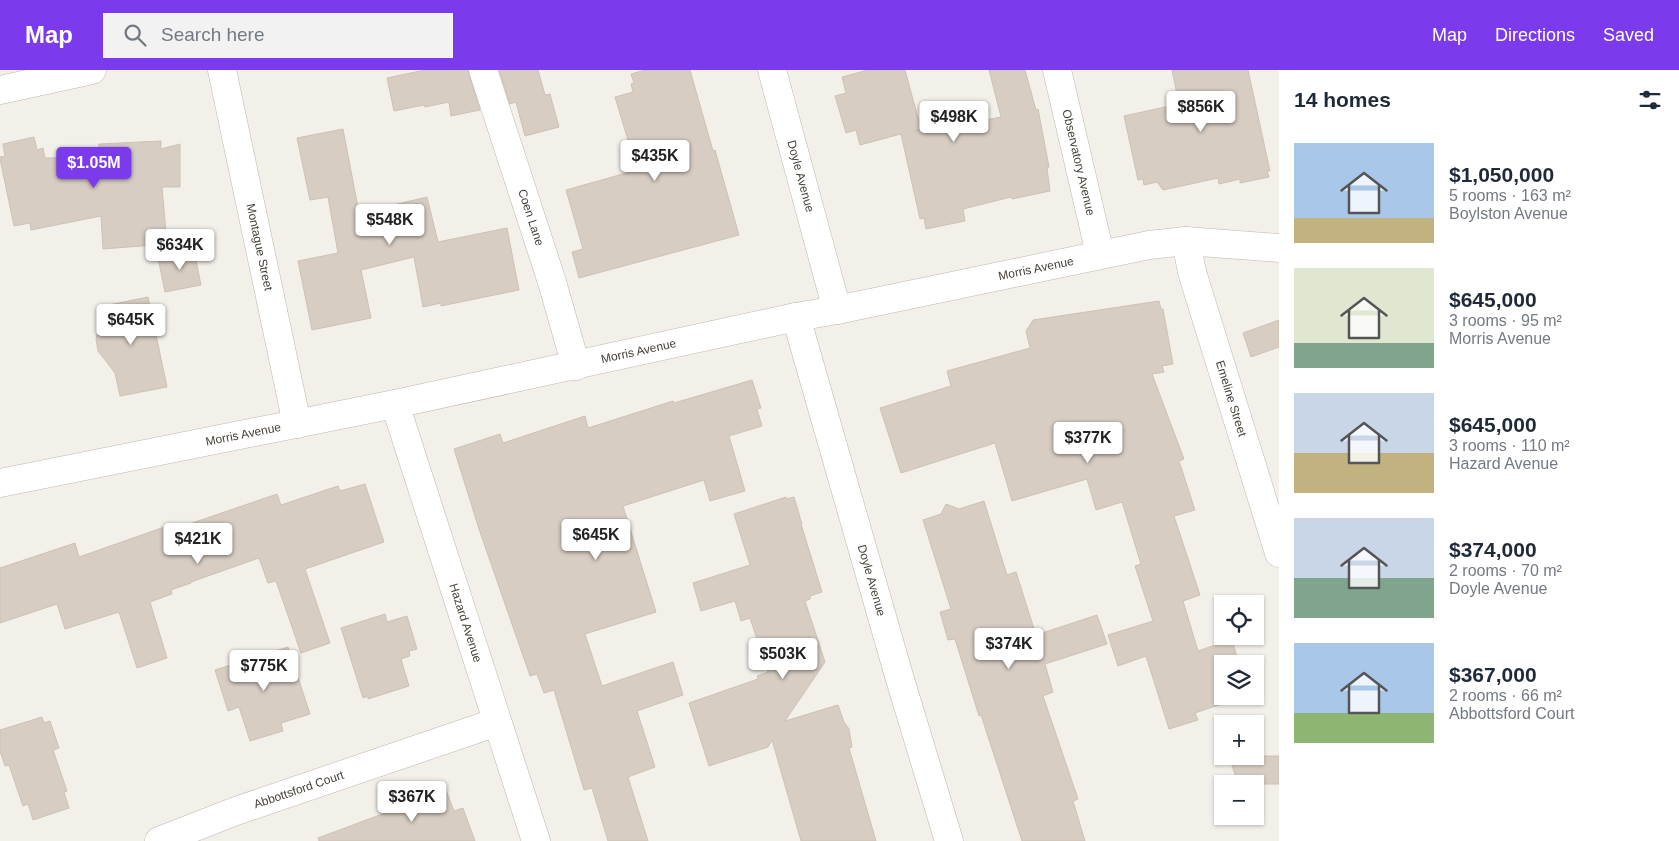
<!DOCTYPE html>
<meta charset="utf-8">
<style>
:root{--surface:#fff;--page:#f2f2f3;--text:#1f2937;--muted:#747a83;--accent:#7c3aed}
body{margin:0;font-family:Arial,sans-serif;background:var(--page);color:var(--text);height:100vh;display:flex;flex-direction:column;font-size:19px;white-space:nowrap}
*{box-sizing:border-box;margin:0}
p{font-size:16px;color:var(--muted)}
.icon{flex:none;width:28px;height:28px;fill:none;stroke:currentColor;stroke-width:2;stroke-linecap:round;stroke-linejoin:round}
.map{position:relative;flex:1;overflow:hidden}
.sheet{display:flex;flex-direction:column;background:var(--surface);width:400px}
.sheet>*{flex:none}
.buttons{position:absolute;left:1214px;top:525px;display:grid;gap:10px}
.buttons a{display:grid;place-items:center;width:50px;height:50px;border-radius:0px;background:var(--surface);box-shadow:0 1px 4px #0004;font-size:25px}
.price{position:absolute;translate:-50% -42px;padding:0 11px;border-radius:5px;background:#fff;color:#222;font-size:16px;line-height:32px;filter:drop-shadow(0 1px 2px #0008)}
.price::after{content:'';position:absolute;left:50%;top:30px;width:15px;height:11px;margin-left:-8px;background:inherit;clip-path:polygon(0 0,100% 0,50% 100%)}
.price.selected{background:var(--accent);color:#fff}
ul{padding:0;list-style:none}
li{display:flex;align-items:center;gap:15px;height:125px;padding:0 15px}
li span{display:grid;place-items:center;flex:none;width:140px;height:100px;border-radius:0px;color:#555}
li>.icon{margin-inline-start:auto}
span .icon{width:60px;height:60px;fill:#fffc;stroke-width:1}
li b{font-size:21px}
h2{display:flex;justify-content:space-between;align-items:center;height:60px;padding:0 15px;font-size:21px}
header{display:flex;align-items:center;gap:30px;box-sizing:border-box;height:70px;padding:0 25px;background:var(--accent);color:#fff}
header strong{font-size:24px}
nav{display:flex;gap:28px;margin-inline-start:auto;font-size:18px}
.search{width:350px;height:45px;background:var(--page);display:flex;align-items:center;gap:12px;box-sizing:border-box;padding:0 18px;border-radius:0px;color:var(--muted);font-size:19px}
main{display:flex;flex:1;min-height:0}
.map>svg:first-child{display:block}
.building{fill:#d7cdc3;stroke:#cec1b4}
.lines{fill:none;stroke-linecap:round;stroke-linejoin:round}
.minor-casing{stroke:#beb6ad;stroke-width:29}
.minor{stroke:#fff;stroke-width:28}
.labels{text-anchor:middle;stroke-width:4.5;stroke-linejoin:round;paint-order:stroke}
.street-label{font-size:12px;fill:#474039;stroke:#fff}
</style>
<header>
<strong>Map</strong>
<div class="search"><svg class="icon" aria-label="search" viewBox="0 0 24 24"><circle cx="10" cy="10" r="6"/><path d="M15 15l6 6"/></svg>Search here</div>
<nav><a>Map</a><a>Directions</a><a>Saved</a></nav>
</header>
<main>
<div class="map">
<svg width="1279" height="771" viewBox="0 0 1279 771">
<rect width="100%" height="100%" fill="#f3f0ea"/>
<path class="building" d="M425 0H468L480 40 451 46 449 32 425 37 424 35 394 41 387 8Z
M499 0H538L545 25 550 24 559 57 525 66 516 32 510 34Z
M645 0H690L713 81 715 80 739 165 579 208 572 182 583 179 566 120 637 100 615 27 633 22 631 14 634 13 631 4Z
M868 0H905L921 59 914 61 949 55V57L1001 47 989 0H1025L1036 40 1038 39 1049 97 1047 98 1050 121 1012 129 1011 127 963 139 965 151 926 159 924 148 920 149 901 64 860 75 856 60 846 63 835 26 846 23 842 7Z
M1172 0H1248L1270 101H1267L1269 107 1240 113V109L1219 114 1218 108 1163 120 1157 112 1144 115 1143 109 1138 110 1124 46 1179 34Z
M343 59 359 143 427 127 438 172 507 158 519 220 441 236V233L423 237 414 187 361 200 371 248 312 260 298 191 338 183 328 127 310 130 297 68Z
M34 67 37 80 43 78 45 88 99 87V74L161 71V79L180 74V117H162L167 174 103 179 101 146 31 160 30 153 14 156 0 89V87L5 86 3 74Z
M194 180 201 215 165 222 158 188Z
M148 227 167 317 120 326 115 303 98 281 96 269 104 236Z
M1159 231 1161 239H1163L1173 294 1162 296 1164 302 1152 304 1184 389 1179 391 1195 440 1174 446 1200 525 1183 531 1198 581 1232 569 1239 594H1222V626H1245L1195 643 1198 650 1169 659 1146 586 1118 596 1108 565 1153 551 1135 496 1141 494 1122 432 1096 440 1087 409 1012 431 995 373 901 403 880 338 951 316 947 301 1030 278 1026 261 1033 250Z
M1279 250V277L1251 287 1243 263Z
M752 310 761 338 757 339 762 356 729 366 745 421 710 431 704 410 623 436 656 542 585 564 602 616 673 592 683 625 637 641 655 697 628 707 648 771H608L592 718 584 720 554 620 544 623 537 604 530 606 479 459 454 379 500 364 503 373 585 346 588 358 673 331 674 333Z
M365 414 384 472 305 499 330 573 301 583 276 511 268 513 259 488 191 512V513L171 520 172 524 150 532 167 588 137 598 119 542 65 559 57 534 0 553V498L75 473 79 487 170 455 172 460 277 424 281 435 338 416 340 421Z
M786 427 787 429 794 427 802 454H801L822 522 810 526V529L805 531 825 592 785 651 838 635 844 652 849 659 852 677 849 678 876 771H801L772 670 768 677 709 696 689 633 758 609 757 606 768 602 750 548 741 551 735 531 701 541 693 513 750 495 734 444Z
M984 431 1007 505 1016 502 1036 565 1097 545 1107 574 1045 594 1053 622 1043 626 1078 729 1073 731 1085 771H1022L981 645 979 646 955 569 948 570 940 542 951 539 923 450 941 444 946 434 959 439Z
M385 544 387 552 407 546 417 579 409 581 410 586 401 589 409 616 368 629V626L363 628 341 558Z
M288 577 310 644 281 653 283 661 250 671 239 637 228 641 215 600Z
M42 647 44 653 50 651 59 678 53 680 67 721 64 722 69 738 33 750 28 734 23 736 9 695 5 696 0 681V660Z
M1229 686H1279V714H1238Z
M445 718 454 741 463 738 475 771H319L318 768 404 736 403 733Z"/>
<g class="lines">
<defs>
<g id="minor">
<path id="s1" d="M222 0 297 354"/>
<path id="s2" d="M483 0 552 212 576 296"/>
<path id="s3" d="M772 0 837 240"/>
<path id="s4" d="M1057 0 1100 184"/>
<path d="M0 20 92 0"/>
<path id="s5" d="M1186 171 1192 202 1279 483"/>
<path id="s6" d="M796 247 899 606 949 771"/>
<path id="s7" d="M395 334 536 771"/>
<path id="s8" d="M0 413 395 334 796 247 837 240 1149 175 1186 171 1279 178"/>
<path id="s9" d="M159 771 236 741 497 652"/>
</g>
</defs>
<use href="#minor" class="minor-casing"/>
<use href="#minor" class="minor"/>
</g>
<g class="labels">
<g class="street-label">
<text dy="4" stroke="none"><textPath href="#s4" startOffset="95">Observatory Avenue</textPath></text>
<text dy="4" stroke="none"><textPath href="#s3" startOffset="110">Doyle Avenue</textPath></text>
<text dy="4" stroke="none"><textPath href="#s2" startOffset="155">Coen Lane</textPath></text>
<text dy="4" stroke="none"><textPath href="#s1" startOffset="181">Montague Street</textPath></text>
<text dy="4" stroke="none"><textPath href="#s8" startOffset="1058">Morris Avenue</textPath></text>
<text dy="4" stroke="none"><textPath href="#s8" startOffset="652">Morris Avenue</textPath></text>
<text dy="4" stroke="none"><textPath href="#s5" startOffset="164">Emeline Street</textPath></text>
<text dy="4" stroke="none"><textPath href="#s8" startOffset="248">Morris Avenue</textPath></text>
<text dy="4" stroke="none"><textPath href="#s6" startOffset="274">Doyle Avenue</textPath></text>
<text dy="4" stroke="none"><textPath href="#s7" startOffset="230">Hazard Avenue</textPath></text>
<text dy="4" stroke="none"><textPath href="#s9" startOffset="149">Abbottsford Court</textPath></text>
</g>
</g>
</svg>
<div class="buttons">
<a><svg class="icon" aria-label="locate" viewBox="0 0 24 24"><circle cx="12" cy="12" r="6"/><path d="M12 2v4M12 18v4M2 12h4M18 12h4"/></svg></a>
<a><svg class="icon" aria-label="layers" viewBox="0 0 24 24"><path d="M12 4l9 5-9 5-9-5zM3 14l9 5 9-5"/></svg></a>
<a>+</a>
<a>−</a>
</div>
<b class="price" style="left:1201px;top:63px">$856K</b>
<b class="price" style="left:954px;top:73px">$498K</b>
<b class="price" style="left:655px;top:112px">$435K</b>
<b class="price selected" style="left:94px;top:119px">$1.05M</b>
<b class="price" style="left:390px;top:176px">$548K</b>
<b class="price" style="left:180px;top:201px">$634K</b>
<b class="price" style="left:131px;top:276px">$645K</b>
<b class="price" style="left:1088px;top:394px">$377K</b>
<b class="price" style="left:596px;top:491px">$645K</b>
<b class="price" style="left:198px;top:495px">$421K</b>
<b class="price" style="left:1009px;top:600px">$374K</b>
<b class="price" style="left:783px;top:610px">$503K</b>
<b class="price" style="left:264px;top:622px">$775K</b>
<b class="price" style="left:412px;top:753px">$367K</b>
</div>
<section class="sheet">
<h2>14 homes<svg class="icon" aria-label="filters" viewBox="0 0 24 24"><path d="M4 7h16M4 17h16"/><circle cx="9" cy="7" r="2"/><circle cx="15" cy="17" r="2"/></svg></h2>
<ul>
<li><span style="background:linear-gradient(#a9c7e8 75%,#c2b280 0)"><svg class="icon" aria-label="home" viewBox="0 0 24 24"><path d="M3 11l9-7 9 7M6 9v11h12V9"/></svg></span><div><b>$1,050,000</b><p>5 rooms · 163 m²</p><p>Boylston Avenue</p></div></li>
<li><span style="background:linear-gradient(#dfe7d0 75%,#7fa58c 0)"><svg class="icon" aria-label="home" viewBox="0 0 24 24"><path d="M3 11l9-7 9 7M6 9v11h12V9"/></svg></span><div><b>$645,000</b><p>3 rooms · 95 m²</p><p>Morris Avenue</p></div></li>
<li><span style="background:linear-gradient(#c9d6e8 60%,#c2b280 0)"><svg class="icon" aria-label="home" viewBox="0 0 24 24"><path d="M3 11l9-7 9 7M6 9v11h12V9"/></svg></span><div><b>$645,000</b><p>3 rooms · 110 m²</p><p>Hazard Avenue</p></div></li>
<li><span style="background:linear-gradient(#c9d6e8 60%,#7fa58c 0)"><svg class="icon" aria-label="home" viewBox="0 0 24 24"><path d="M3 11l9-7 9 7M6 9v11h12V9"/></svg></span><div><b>$374,000</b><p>2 rooms · 70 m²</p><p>Doyle Avenue</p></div></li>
<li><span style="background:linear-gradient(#a9c7e8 70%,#8fb573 0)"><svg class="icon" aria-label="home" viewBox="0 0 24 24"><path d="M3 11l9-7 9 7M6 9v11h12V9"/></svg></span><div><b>$367,000</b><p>2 rooms · 66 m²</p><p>Abbottsford Court</p></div></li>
</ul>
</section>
</main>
